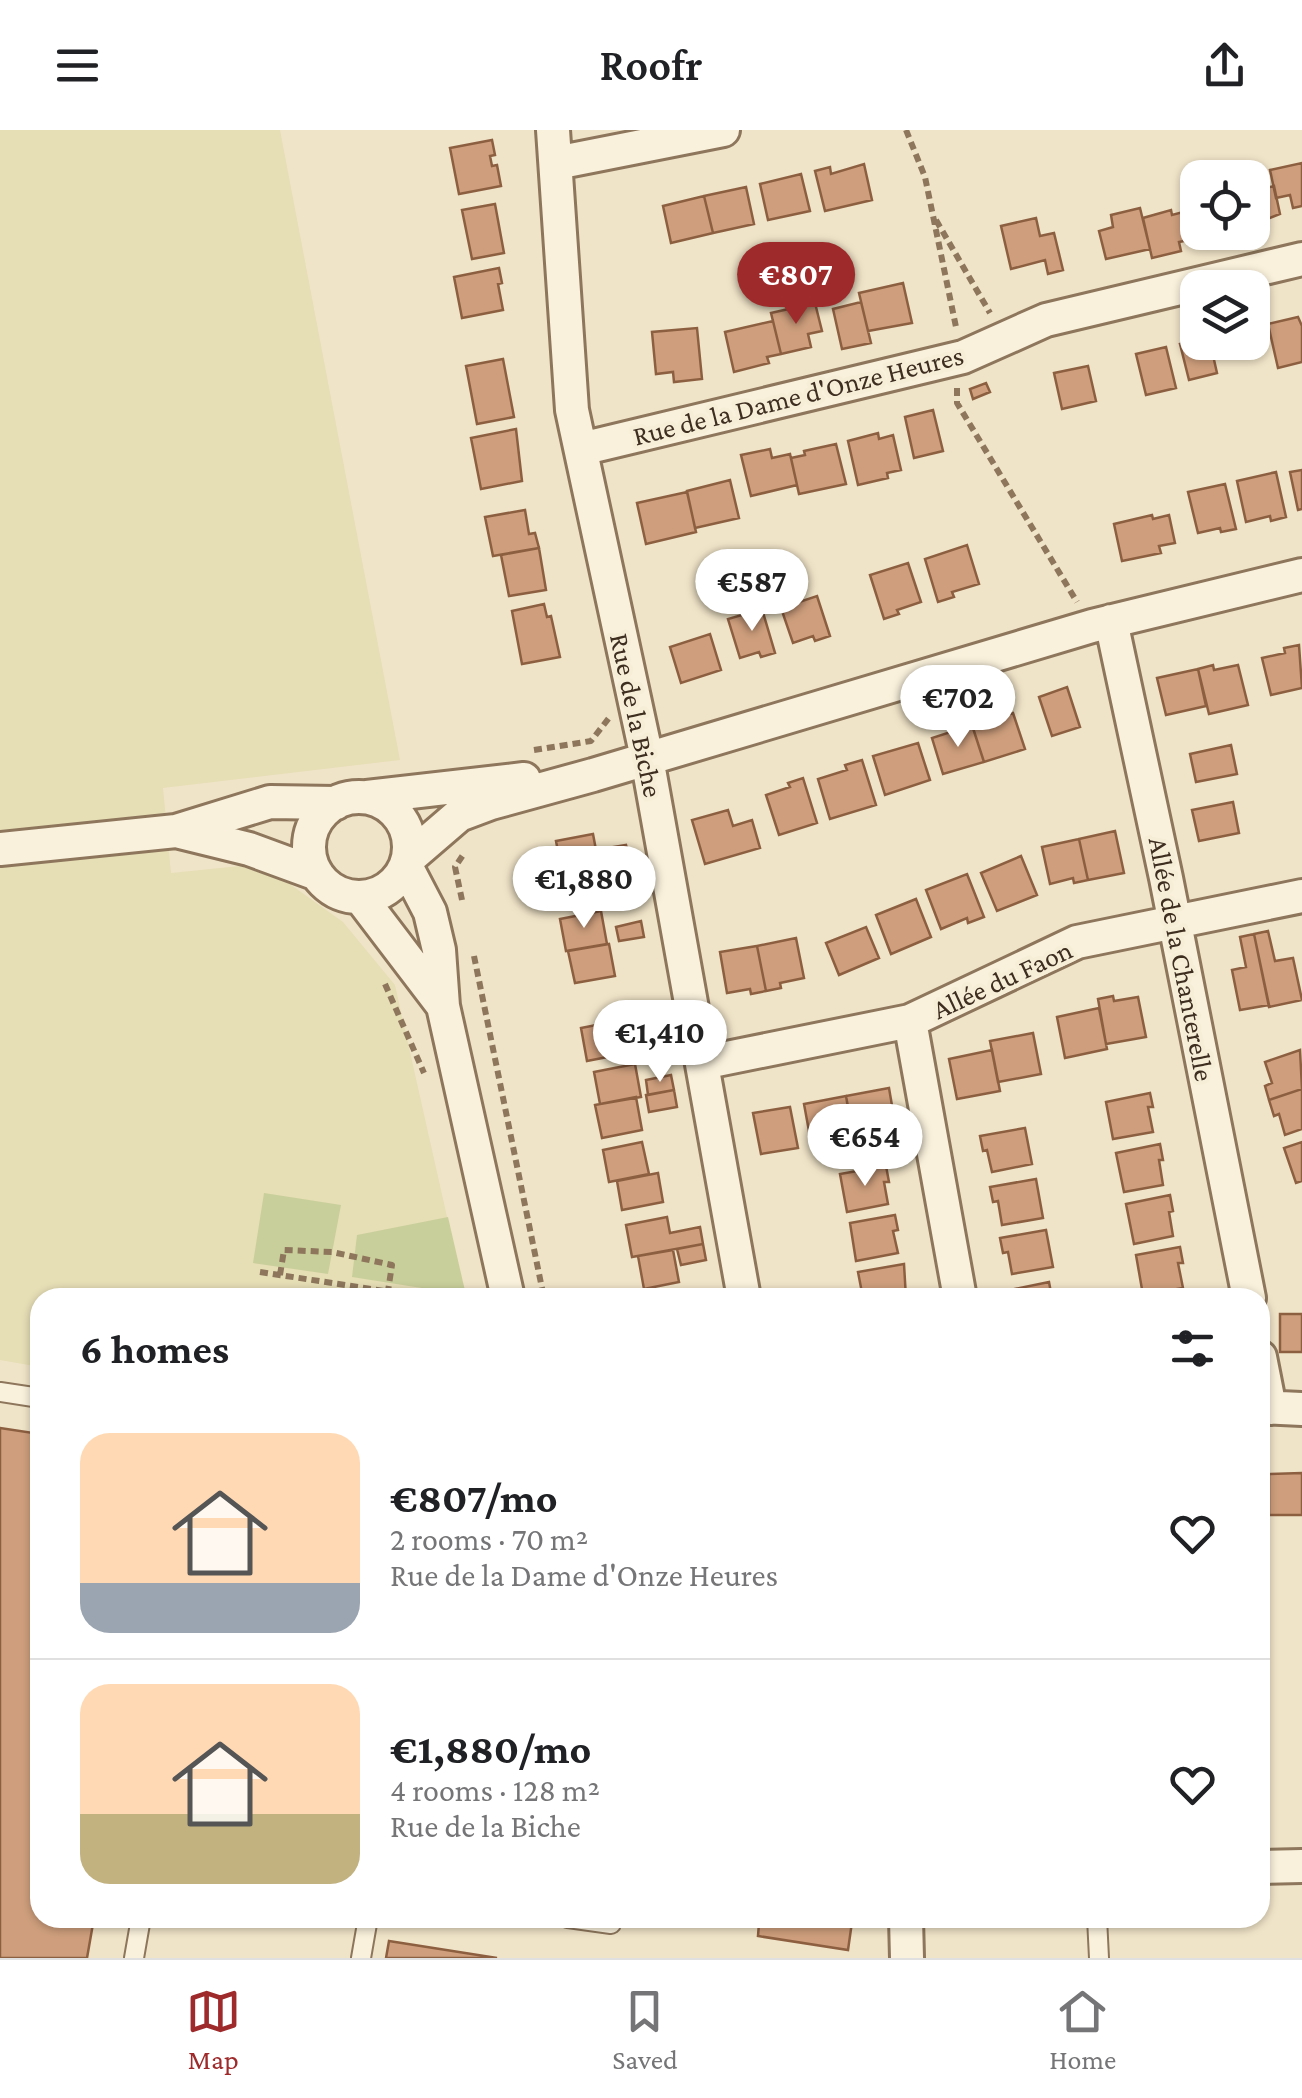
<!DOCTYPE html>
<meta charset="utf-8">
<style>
:root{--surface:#fff;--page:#f2f2f2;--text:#202124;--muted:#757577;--line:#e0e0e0;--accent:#9e2a2b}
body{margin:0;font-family:"Crimson Pro",serif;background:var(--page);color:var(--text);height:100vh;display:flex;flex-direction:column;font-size:38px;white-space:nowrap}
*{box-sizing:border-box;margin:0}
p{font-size:32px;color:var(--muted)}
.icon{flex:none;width:55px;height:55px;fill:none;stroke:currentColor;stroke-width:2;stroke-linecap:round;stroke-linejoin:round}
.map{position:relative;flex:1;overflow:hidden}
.sheet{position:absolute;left:30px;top:1158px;width:1240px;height:640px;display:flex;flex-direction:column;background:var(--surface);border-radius:30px;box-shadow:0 2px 8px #0004}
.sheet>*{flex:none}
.tools{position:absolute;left:1180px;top:30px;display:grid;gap:20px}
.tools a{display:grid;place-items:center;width:90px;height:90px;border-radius:20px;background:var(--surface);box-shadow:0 2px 8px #0004;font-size:50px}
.price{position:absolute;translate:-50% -85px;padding:0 22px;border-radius:35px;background:#fff;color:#222;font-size:32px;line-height:65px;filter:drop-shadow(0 2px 5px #0008)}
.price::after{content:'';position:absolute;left:50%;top:60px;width:30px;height:22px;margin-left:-15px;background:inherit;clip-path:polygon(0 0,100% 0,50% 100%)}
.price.active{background:var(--accent);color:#fff}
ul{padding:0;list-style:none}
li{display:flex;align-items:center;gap:30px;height:250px;padding:0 50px}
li+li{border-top:2px solid var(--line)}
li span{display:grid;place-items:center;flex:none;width:280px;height:200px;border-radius:30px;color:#555}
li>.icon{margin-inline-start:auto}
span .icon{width:120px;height:120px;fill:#fffc;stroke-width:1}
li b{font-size:42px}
h2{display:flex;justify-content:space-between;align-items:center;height:120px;padding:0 50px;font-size:42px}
header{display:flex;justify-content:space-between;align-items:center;height:130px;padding:0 50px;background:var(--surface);font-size:45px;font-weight:600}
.tabs{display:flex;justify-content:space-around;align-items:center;height:140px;border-top:2px solid var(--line);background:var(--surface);font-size:28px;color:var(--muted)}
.tabs a{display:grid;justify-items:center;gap:5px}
.tabs .active{color:var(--accent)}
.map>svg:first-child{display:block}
.farmland{fill:#e6deb5}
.green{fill:#c9cf9b}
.building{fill:#cf9f7d;stroke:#8d5f41;stroke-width:2.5}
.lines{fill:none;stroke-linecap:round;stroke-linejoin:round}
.service-casing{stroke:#8d765c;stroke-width:22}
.minor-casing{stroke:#8d765c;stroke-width:38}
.path{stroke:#8d765c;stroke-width:6;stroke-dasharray:8 5;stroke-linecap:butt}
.service{stroke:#faf1dc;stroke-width:18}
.minor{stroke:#faf1dc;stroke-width:32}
.labels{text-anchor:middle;stroke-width:8;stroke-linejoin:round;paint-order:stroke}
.street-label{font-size:28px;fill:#3d2e20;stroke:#f7eed8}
</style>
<header><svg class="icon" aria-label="menu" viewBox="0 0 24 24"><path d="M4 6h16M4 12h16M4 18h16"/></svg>Roofr<svg class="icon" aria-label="share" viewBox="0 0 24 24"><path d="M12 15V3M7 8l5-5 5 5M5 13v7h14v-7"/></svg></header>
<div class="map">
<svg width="1302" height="1828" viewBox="0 0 1302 1828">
<rect width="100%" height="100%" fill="#f0e4c8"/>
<path class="farmland" d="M0 0H280L400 630 163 658 171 743 240 736 287 752 343 792 395 855 465 1167 40 1168V1237L0 1230Z"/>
<path class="green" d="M264 1063 341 1075 328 1144 253 1133Z
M448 1087 466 1165 352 1147 357 1105Z"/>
<path class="building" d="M492 10 495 25 490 26 492 36 497 35 501 56 459 64 450 18Z
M1302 33V76L1293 78 1290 65 1276 68 1270 40Z
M864 34 872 70 825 81 815 41 830 37 831 44Z
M801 44 810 81 768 90 760 54Z
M1256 51 1258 60 1274 56 1280 84 1252 95V52Z
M746 57 754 94 713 103 704 66Z
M1198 65V102H1220L1194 109 1184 68Z
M704 66 713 103 671 113 663 76Z
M495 74 504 123 472 129 462 80Z
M1140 78 1150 119 1106 129 1099 101 1113 97 1111 85Z
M1171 80 1172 85 1187 81 1194 109 1179 112 1181 121 1152 128 1143 88Z
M1036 88 1040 106 1054 103 1063 140 1048 144 1045 130 1011 139 1001 96Z
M499 138 502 153 498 154 503 180 462 188 454 147Z
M903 153 912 193 868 201 859 163Z
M861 172 871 213 842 219 833 179Z
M815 173 822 201 808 204 811 217 781 224 771 183Z
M1298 187 1302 196V232L1278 238 1268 194Z
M773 191 781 224 767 227 769 233 734 242 725 202Z
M697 198 702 249 674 252 673 242 656 244 652 202Z
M1198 210 1210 212 1217 243 1189 250 1180 214Z
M1166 217 1176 258 1146 265 1136 224Z
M503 229 514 287 477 294 466 236Z
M1088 236 1096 271 1062 279 1054 243Z
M986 253 990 262 973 269 970 259Z
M933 280 943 321 914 328 905 287Z
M516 299 522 351 481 359 471 308Z
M878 303 879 309 893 305 901 340 887 343 888 348 858 355 848 311Z
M836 314 846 354 799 364 791 328 805 325 804 321Z
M770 319 772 328 790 324 797 355 751 366 741 325Z
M1302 340V379L1298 380 1290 342Z
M1276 342 1286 387 1271 391 1270 386 1246 392 1237 351Z
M730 350 739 388 695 398 687 361Z
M1225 354 1236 399 1221 402 1220 398 1198 403 1188 362Z
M687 362 696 402 646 414 637 373Z
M525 380 529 404 535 403 539 418 493 426 485 387Z
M1152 385 1153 389 1169 385 1175 413 1159 416 1161 423 1122 431 1114 394Z
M967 415 979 454 952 462 954 467 938 472 925 429Z
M539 418 546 460 509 466 501 425Z
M908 433 921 472 897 480 899 484 884 489 870 445Z
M817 466 830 506 815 511 813 506 793 513 781 478Z
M544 474 547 487 551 486 560 527 522 534 512 481Z
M762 479 775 523 761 527 759 522 740 528 728 489Z
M710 504 721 540 681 553 670 517Z
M1299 515 1302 558 1271 565 1262 528 1285 523 1284 518Z
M1213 535 1214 540 1238 535 1248 575 1209 584 1198 539Z
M1198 539 1206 576 1166 585 1157 548Z
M1067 557 1080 597 1052 606 1039 567Z
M1013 583 1025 619 984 632 972 595Z
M972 595 984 632 943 644 932 608Z
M918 613 930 650 885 665 873 626Z
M1231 615 1237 644 1196 652 1190 624Z
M862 630 876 675 830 689 818 649 847 640 845 635Z
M803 648 817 693 779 705 766 665 790 657 788 653Z
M1233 672 1239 703 1199 711 1192 680Z
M728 680 733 696 752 690 760 718 705 734 692 690Z
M1115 701 1124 743 1088 750 1079 709Z
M593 704 596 720 626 715 630 730 562 743 556 711Z
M1079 709 1088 750 1074 753 1073 748 1050 754 1042 717Z
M1021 726 1037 765 997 781 981 743Z
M590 737 596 770 556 777 550 745Z
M967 744 984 787 968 793 967 788 941 799 926 760Z
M916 769 931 807 891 824 876 785Z
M601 781 607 814 566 821 560 789Z
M641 791 644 807 619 811 616 797Z
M866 797 879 828 839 845 826 813Z
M1268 801 1275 831 1293 828 1302 870 1269 877 1254 804Z
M1254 804 1269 875 1240 880 1232 840 1246 837 1240 807Z
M796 808 804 848 780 853 781 858 766 861 757 816Z
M609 814 615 846 575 853 568 821Z
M757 816 766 861 751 864 750 859 727 863 720 822Z
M1113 866 1114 871 1138 867 1146 907 1106 914 1098 869Z
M1099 878 1107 919 1065 928 1057 887Z
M622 890 628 923 587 931 581 898Z
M1033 903 1041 944 998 952 990 911Z
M992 920 1000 961 957 969 949 929Z
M1300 920 1302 959 1269 970 1265 956 1272 953 1265 932Z
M635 934 641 967 600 974 594 942Z
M671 945 674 960 648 965 646 950Z
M889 958 896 999 853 1007 846 966Z
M1302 959V999L1285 1005 1279 984 1274 986 1269 970Z
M674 960 677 977 649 982 646 965Z
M1150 963 1153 977H1148L1153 1002 1113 1009 1106 972Z
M846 966 853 1004 811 1012 804 974Z
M636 967 642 1000 602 1008 595 975Z
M790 977 798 1018 761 1024 753 983Z
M1025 998 1032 1034 992 1042 987 1020 983 1021 980 1006Z
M642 1012 649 1044 609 1052 603 1020Z
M1302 1012V1051L1296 1053 1284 1018Z
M1160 1014 1163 1030H1159L1163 1055 1124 1062 1116 1023Z
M886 1036 889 1052H884L888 1074 847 1082 840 1044Z
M658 1043 663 1072 622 1080 617 1051Z
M1036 1049 1043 1088 1002 1095 998 1071 993 1072 990 1057Z
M1170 1065 1173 1081 1169 1082 1173 1106 1134 1114 1126 1074Z
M895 1085 898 1100 893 1101 898 1123 856 1131 850 1093Z
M667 1087 670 1103 700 1097 703 1114 632 1127 626 1095Z
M1046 1100 1053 1137 1012 1144 1008 1122 1003 1123 1000 1108Z
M703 1114 706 1130 681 1135 677 1119Z
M1180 1117 1183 1133H1178L1183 1158 1143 1165 1136 1125Z
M673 1120 679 1152 644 1159 638 1126Z
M904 1134 906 1168H863L858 1142Z
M1049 1152 1052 1168H1011L1010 1160Z
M1280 1184H1302V1222H1280Z
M0 1298 40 1304V1788H94L87 1828H0Z
M1302 1343V1385H1269V1344Z
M651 1788H689L688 1796 650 1790Z
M693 1788H847L846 1791 852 1792 848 1820 758 1806 759 1793 743 1790 742 1794Z
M389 1811 497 1828H386Z"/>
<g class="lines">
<defs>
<path id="service" d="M0 1262 40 1268
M568 1788 611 1794 612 1788
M1097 1788 1099 1828
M134 1828 141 1788
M361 1828 368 1788"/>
<path id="minor" d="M553 0 572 280 647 628 744 1168
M556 33 723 0
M581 319 963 227 1046 190 1302 129
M1111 491 1166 748 1249 1168
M367 667 524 649
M309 717a50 50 0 1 1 100 0a50 50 0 1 1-100 0Z
M176 701 249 719 317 744
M0 719 176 701 270 672 336 673
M409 728 459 685 491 673 593 645 1092 496 1302 445
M406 736 430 782 439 820 443 876 508 1168
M360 767 443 876
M910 891 960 1168
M702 933 910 891 1077 812 1302 766
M1260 1227 1270 1278
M1260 1277 1302 1279
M1260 1737 1302 1736
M906 1788 907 1828"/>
</defs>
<use href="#service" class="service-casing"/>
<use href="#minor" class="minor-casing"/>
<path class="path" d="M906 0 925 47 956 197
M936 90 990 183
M957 258V273L1077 472
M534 620 591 611 609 588
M462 770 455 737 463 725
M474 826 544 1168
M385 854 424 943
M260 1142 430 1168
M280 1145 284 1120 332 1122 392 1135 388 1161"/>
<use href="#service" class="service"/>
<use href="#minor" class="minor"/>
</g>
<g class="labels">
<g class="street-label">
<text transform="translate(798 265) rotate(-14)" y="10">Rue de la Dame d'Onze Heures</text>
<text transform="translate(637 585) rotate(78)" y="10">Rue de la Biche</text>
<text transform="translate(1182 829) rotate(79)" y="10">Allée de la Chanterelle</text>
<text transform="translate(1002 849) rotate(-25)" y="10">Allée du Faon</text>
</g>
</g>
</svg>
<div class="tools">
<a><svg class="icon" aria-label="locate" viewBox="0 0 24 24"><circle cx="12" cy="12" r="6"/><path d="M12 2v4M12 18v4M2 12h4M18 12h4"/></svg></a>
<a><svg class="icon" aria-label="layers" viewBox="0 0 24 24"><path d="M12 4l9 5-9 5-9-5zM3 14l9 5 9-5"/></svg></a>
</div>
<b class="price active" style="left:796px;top:197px">€807</b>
<b class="price" style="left:752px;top:504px">€587</b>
<b class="price" style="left:958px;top:620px">€702</b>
<b class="price" style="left:584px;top:801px">€1,880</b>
<b class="price" style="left:660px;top:955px">€1,410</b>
<b class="price" style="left:865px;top:1059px">€654</b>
<section class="sheet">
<h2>6 homes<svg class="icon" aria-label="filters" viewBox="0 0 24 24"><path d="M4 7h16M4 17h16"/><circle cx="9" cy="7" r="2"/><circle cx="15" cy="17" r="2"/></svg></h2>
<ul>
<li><span style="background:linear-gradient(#ffd9b3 75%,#9aa5b1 0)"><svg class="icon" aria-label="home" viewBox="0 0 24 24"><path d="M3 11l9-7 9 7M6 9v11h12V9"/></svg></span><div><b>€807/mo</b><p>2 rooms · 70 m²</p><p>Rue de la Dame d'Onze Heures</p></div><svg class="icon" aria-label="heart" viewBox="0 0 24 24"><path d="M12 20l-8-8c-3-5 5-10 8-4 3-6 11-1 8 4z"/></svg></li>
<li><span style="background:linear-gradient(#ffd9b3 65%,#c2b280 0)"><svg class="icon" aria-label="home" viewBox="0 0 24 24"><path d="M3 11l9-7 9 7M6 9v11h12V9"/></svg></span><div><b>€1,880/mo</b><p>4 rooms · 128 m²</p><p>Rue de la Biche</p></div><svg class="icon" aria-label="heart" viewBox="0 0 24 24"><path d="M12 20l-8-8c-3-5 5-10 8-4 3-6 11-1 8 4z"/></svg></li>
</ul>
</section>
</div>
<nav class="tabs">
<a class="active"><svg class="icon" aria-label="map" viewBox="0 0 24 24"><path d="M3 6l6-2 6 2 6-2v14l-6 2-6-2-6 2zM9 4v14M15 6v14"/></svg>Map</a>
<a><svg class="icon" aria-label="saved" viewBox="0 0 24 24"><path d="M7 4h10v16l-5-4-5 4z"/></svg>Saved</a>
<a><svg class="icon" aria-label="home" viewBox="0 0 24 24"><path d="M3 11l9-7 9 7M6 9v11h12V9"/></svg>Home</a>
</nav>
